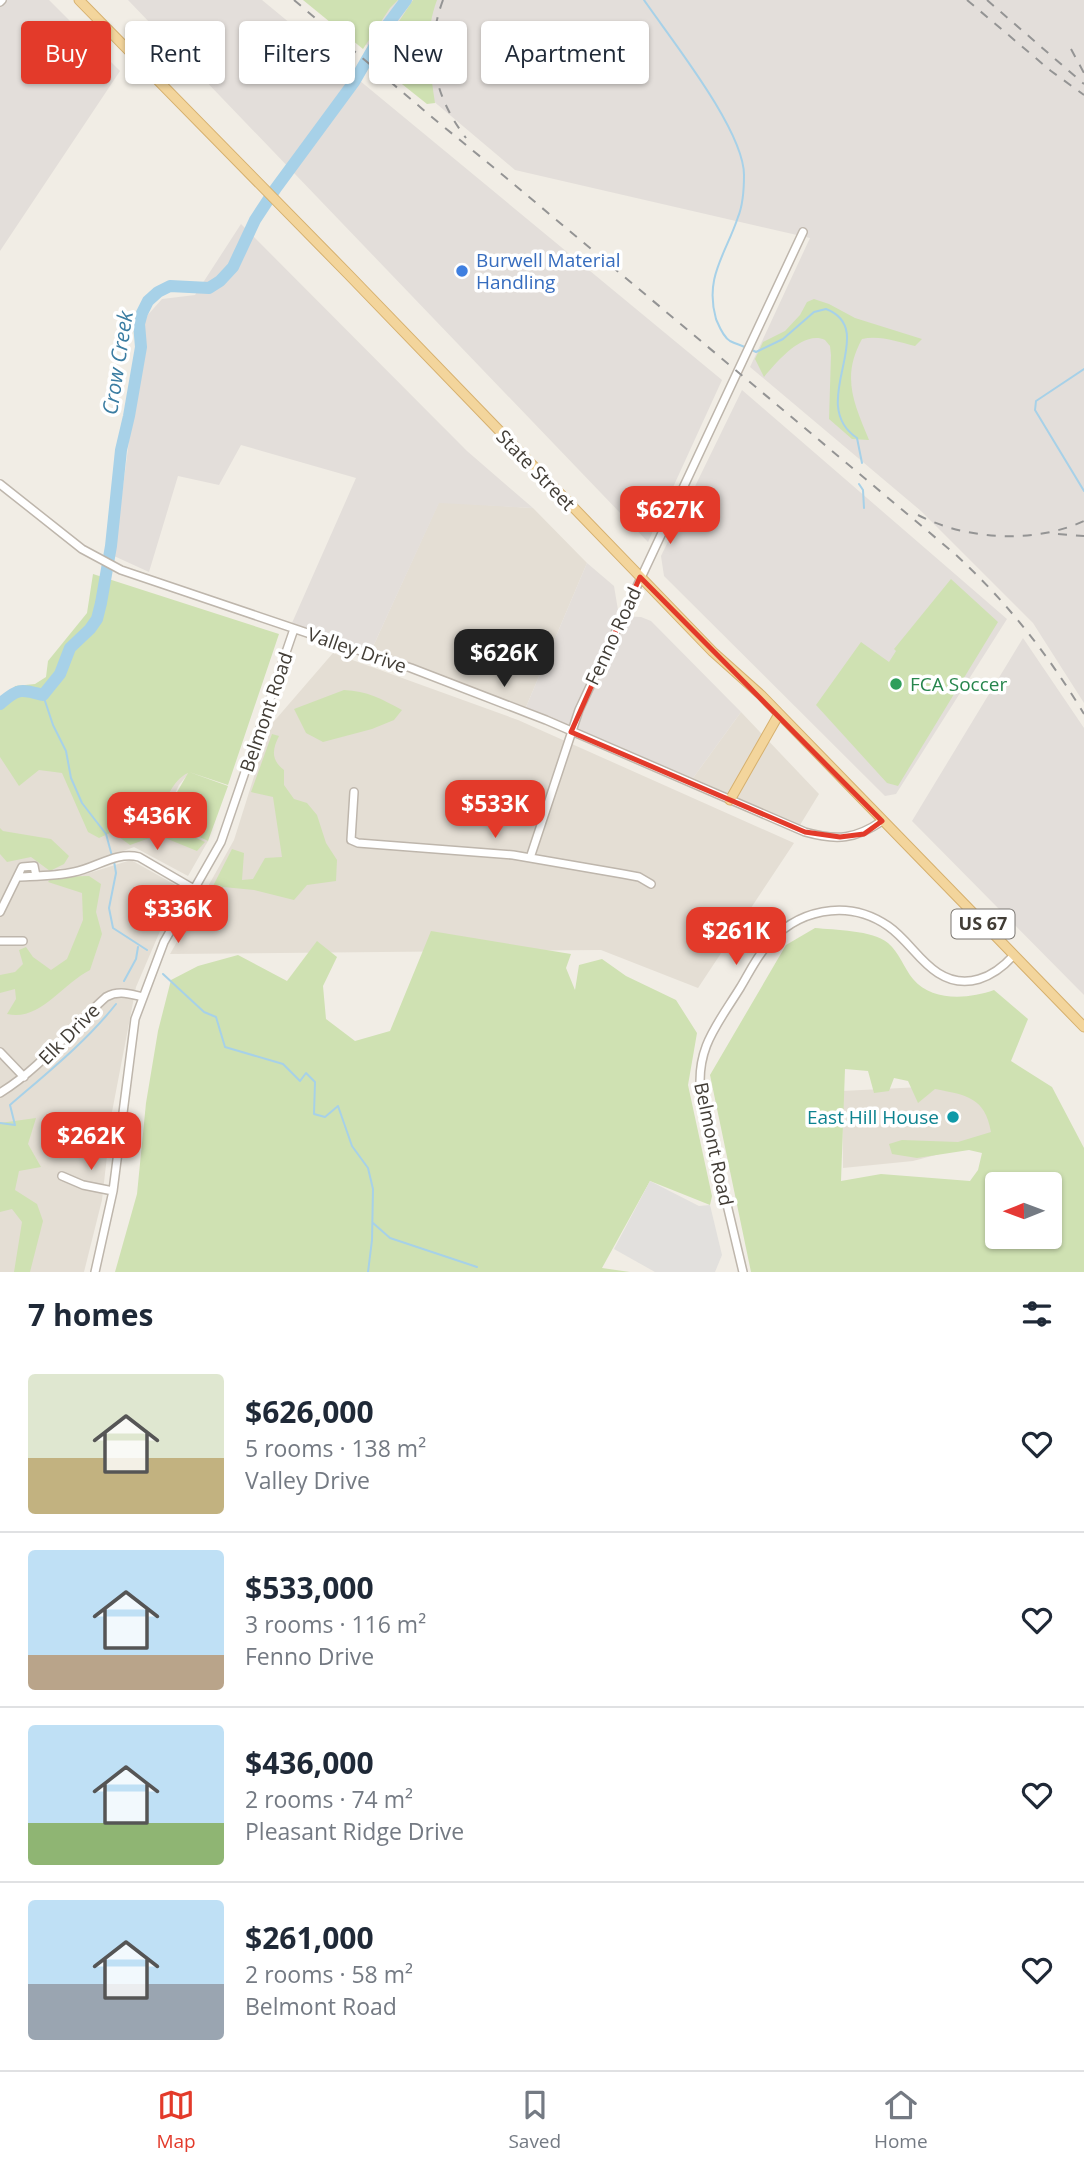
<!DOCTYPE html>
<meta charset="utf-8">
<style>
:root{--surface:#fff;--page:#f6f6f7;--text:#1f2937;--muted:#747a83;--line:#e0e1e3;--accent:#e33a2a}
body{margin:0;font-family:"Open Sans",sans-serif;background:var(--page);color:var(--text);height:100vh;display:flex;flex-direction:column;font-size:26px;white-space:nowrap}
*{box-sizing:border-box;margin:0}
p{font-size:23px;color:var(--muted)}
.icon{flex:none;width:38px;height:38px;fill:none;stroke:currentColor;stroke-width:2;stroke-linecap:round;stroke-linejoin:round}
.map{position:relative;height:1272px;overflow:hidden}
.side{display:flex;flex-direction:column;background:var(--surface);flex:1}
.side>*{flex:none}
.guide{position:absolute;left:21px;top:21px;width:700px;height:63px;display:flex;gap:14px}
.needle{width:46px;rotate:269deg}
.buttons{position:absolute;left:985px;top:1172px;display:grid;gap:14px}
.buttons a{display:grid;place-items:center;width:77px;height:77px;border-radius:7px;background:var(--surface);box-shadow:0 2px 5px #0004;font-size:35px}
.price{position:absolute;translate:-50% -60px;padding:0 16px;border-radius:14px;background:var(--accent);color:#fff;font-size:23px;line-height:46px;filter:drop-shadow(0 2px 4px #0008)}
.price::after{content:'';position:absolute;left:50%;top:42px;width:21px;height:16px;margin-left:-10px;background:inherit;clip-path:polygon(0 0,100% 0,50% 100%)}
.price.selected{background:#222;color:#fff}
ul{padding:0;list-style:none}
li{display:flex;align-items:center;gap:21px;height:175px;padding:0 28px}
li+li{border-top:2px solid var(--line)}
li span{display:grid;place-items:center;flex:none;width:196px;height:140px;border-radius:7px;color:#555}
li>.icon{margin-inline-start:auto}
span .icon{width:84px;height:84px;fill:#fffc;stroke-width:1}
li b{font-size:30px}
h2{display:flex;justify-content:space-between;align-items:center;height:84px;padding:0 28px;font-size:30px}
.pill{padding:0 24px;border-radius:7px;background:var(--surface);box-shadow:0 2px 5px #0004;font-size:24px;line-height:63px}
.pill.selected{background:var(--accent);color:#fff}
.tab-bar{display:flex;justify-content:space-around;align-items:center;height:98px;border-top:2px solid var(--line);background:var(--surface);font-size:19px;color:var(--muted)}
.tab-bar a{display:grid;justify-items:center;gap:4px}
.tab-bar .selected{color:var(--accent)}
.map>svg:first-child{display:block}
.residential{fill:#e4ded4}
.industrial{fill:#e3deda}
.green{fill:#cfe1b2;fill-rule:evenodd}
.parking{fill:#e2e0dd}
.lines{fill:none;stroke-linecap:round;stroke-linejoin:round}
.stream{stroke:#a7d1e8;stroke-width:2}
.river{stroke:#a7d1e8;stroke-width:12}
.minor-casing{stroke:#beb6ac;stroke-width:10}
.major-casing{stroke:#d6b06e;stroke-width:11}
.minor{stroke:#fff;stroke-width:7}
.major{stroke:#f3d59c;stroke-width:9}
.rail{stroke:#949494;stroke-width:2;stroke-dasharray:9 9;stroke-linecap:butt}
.marked{fill:none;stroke:#e33a2a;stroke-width:5;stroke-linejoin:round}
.shop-dot{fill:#3f7fe0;stroke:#fff;stroke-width:2.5}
.leisure-dot{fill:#2e9e5b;stroke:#fff;stroke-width:2.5}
.culture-dot{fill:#0f9aa8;stroke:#fff;stroke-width:2.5}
.labels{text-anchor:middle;stroke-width:7;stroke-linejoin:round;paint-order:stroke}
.shield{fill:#fff;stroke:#7b7772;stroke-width:2}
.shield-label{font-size:18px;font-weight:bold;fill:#423d36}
.shop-label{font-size:19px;fill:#366cbe;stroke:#fff;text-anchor:start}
.street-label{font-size:19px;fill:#423d36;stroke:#fff}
.leisure-label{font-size:19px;fill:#27864d;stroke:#fff;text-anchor:start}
.culture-label{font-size:19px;fill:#0d838f;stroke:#fff;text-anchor:end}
.water-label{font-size:21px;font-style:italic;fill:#3b7da2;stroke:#fff}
</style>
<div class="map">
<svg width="1084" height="1272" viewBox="0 0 1084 1272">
<rect width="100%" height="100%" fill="#f1ede5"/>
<path class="residential" d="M439 502 533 508 587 563 526 707 371 651Z
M333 653 518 720 794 843 698 988 601 950 170 954 234 840 270 726Z
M0 698 189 773 179 785 162 820 208 841 188 876 134 847 78 868 52 869 54 877 86 874 131 860 179 887 136 987 112 1112 102 1200 84 1272H0Z
M741 712 819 794 800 825 693 778Z
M921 1087 1029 1098 981 1143 913 1161 843 1168 842 1091Z"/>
<path class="industrial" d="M0 0H49L120 71 0 251Z
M128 0H262L722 380 648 542Z
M372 0H1084V703L1033 623 921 511 750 367 810 238 515 170 355 35Z
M241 224 467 451 533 508 439 503 371 651 292 623 356 478 241 445 219 485 178 476 149 572 114 556 145 318 162 299 195 295Z
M742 390 1007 619 896 794 885 796 664 576 661 556Z
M587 563 614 586 619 616 641 617 651 621 741 712 693 778 526 707Z
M1023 638 1084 728V995L912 821Z"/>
<path class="green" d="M303 0H398L390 8 363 49Z
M413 0H437C424 34 430 68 435 103L427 104 373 61Z
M814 299 829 304 855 318 922 339 915 346C898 342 880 335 862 339 841 377 854 403 869 440L852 439 829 419 831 355 830 346 825 340C803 330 777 362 764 377L755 359 763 342 785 331 800 315 807 302Z
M93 574 279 634 228 785 189 772 228 786 208 841 161 820 188 773C173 779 162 805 160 821L205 842 197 851 158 835 130 845 112 832 99 838 88 832 62 773 39 770 19 786 0 757V708L10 699 15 686 35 684 46 677 48 661 87 613Z
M951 579 998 622 898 786 887 783 816 705 861 642 889 662 896 651 894 649Z
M344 690C367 691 382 699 402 710L394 720 372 729 323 742 306 733 294 709Z
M272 734 279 736C272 750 271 760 284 770V785L294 799 307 803 317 815 326 843 337 860 336 881 307 885 294 900 254 890 213 886 232 849 244 853 242 880 253 879 265 858 282 857 273 797 251 792Z
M0 828 3 831 51 839 69 856 64 864 50 871 31 857 7 862 0 854Z
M89 876 101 884 96 912 102 934 90 970C61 985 39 1022 7 1014L16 999 15 989 0 993V975L15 972 23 964 19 950 26 947 33 957 51 970 67 959 83 920 82 893 48 882 52 877Z
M815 928C834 930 873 930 888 943 899 952 904 968 913 979 932 1002 969 999 994 990L1028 1019 1011 1061 1052 1087 1084 1148V1272H751L710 1075 786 945ZM845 1069 868 1071 874 1093 889 1091 894 1078 908 1081 918 1103 935 1089C966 1095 985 1097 991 1132L958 1142 902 1140 889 1144 892 1154 917 1158 969 1150 982 1153 978 1170 970 1181 881 1174 841 1181ZM998 1185H1050V1237H998Z
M431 931 571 954 566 968 575 990 579 965 602 959 626 976 676 1000 697 1033 688 1085 712 1196 710 1205 650 1181 602 1268 630 1272H115L137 1194 146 1103 158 1031 171 980 198 966 238 955 287 981 317 941 337 957 323 986 326 1019 355 1041 390 1031Z
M36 1118 28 1144 41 1167 19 1171 15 1190 37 1204 43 1221 30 1272H14L22 1222 12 1209 0 1212V1123Z"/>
<path class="parking" d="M650 1181 699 1206 710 1205 722 1255 715 1272H655L614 1249Z"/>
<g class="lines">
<path class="stream" d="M644 0C670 38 744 130 744 175 744 187 743 205 738 217 726 254 704 277 716 319 719 326 723 337 730 341 734 343 740 345 745 347
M750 349 756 352 783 339 814 312 826 309C881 330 805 403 857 438L862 463
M1084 369 1036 401 1035 410 1084 491
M859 484 863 490 864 508
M43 695 53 725 66 751 71 778 82 803 106 834 112 856
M114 861 116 873 109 908 113 928 147 950
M163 974 204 1012 216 1017 225 1047 283 1064 300 1081 306 1073 315 1082 314 1114 325 1117 338 1106 352 1146 368 1168 373 1189 372 1240 368 1272
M124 981 136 959 138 947
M0 1123 15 1125 10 1105C47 1073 86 1042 116 1004
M373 1223 390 1238 477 1267"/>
<path class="river" d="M0 704C18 688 20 689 43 695L60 674 70 648 90 629 97 619 101 603 111 546 121 450 129 416 141 347 139 324 142 313 148 301 158 292 170 286 209 288 220 281 233 267 255 220 276 188 354 82 385 28 406 0"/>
<defs>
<path id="minor" d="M0 2 2 0
M0 484 82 549 121 570 411 668 546 720 805 832C837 841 856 839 882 821
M354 792 351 840 358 843 513 855 623 874 639 877 651 884
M530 858 579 710 803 232
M18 877C36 876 56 876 74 872 96 868 116 851 139 857L194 889
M0 912 22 867 34 866 36 876
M0 941H23
M0 1052 24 1077
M0 1093C42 1067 70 1029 106 997 119 990 129 994 143 997
M62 1176 83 1185 113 1191
M95 1272 113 1191 135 1019 164 942 221 842 294 629
M743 1272 701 1095C695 1049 717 1025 740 988 748 975 755 960 765 948 795 909 847 898 888 926 907 939 919 961 938 973 966 991 994 977 1013 956"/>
<path id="major" d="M79 0 348 274 713 652 761 695 1084 1027
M730 800 779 714"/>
</defs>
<use href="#minor" class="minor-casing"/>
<use href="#major" class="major-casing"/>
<use href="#minor" class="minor"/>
<use href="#major" class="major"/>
<path class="rail" d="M294 0 433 118 504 176 955 554C1006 601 1048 654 1084 714
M443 0C424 51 434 96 466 138
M967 0 1051 71 1084 95
M987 0 1084 84
M1071 49 1084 73
M918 515C966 540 1034 544 1084 521
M1058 534 1084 536"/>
</g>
<path class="marked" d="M640 577 882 821 864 834 840 837 805 832 571 732Z"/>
<circle class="shop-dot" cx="462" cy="271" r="7"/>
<circle class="leisure-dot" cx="896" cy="684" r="7"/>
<circle class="culture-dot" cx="953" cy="1117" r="7"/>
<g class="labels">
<rect class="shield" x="951.5" y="909.5" width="63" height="29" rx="5"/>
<g class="shield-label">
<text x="983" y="930">US 67</text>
</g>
<g class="shop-label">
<text x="476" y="267">Burwell Material<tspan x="476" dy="22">Handling</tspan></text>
</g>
<g class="street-label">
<text transform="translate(536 470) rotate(46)" y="7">State Street</text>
<text transform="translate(613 636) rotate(-65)" y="7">Fenno Road</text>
<text transform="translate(357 650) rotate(19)" y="7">Valley Drive</text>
<text transform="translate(266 712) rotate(-71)" y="7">Belmont Road</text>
<text transform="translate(69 1034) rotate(-45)" y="7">Elk Drive</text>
<text transform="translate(714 1144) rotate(78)" y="7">Belmont Road</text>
</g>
<g class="leisure-label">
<text x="910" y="691">FCA Soccer</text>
</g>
<g class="culture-label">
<text x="939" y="1124">East Hill House</text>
</g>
<g class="water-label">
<text transform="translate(118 363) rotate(-81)" y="7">Crow Creek</text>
</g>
</g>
</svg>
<div class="buttons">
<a><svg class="needle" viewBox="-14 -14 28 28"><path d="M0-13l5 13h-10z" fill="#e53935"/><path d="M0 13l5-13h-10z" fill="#747a83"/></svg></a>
</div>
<b class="price" style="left:670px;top:546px">$627K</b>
<b class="price selected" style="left:504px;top:689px">$626K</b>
<b class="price" style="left:495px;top:840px">$533K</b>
<b class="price" style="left:157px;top:852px">$436K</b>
<b class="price" style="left:178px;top:945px">$336K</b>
<b class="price" style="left:736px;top:967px">$261K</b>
<b class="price" style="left:91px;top:1172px">$262K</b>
<div class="guide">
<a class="pill selected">Buy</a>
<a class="pill">Rent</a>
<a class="pill">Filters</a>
<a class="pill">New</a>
<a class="pill">Apartment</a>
</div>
</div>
<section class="side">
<h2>7 homes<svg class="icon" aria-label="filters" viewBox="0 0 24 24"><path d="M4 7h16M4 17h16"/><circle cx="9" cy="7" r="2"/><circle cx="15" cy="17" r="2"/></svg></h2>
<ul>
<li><span style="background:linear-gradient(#dfe7d0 60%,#c2b280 0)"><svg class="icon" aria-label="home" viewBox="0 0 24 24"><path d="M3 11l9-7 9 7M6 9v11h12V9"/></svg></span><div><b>$626,000</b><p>5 rooms · 138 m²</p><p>Valley Drive</p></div><svg class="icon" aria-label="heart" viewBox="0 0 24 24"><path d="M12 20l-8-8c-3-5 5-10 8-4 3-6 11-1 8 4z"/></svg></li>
<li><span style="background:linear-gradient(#bfe0f5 75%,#b9a48a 0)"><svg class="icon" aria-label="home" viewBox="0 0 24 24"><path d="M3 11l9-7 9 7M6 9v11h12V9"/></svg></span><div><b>$533,000</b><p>3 rooms · 116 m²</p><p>Fenno Drive</p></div><svg class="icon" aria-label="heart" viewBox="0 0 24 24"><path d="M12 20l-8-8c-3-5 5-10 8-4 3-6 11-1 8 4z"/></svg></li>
<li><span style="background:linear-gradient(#bfe0f5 70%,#8fb573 0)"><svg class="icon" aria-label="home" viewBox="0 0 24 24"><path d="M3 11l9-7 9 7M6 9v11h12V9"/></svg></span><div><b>$436,000</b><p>2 rooms · 74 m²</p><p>Pleasant Ridge Drive</p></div><svg class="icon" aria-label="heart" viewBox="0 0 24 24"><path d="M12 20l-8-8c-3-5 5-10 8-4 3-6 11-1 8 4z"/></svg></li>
<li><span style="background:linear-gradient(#bfe0f5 60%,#9aa5b1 0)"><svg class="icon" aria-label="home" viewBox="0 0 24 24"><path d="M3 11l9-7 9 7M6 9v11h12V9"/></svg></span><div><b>$261,000</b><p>2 rooms · 58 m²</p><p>Belmont Road</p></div><svg class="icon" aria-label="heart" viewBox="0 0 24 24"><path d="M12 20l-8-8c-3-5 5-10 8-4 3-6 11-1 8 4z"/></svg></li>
</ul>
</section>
<nav class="tab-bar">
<a class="selected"><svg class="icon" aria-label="map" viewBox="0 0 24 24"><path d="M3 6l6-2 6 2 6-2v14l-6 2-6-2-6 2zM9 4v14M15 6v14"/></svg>Map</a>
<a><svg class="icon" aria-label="saved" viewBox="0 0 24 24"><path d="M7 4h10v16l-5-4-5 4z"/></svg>Saved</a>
<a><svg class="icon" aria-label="home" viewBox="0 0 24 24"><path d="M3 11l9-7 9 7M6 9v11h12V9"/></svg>Home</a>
</nav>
